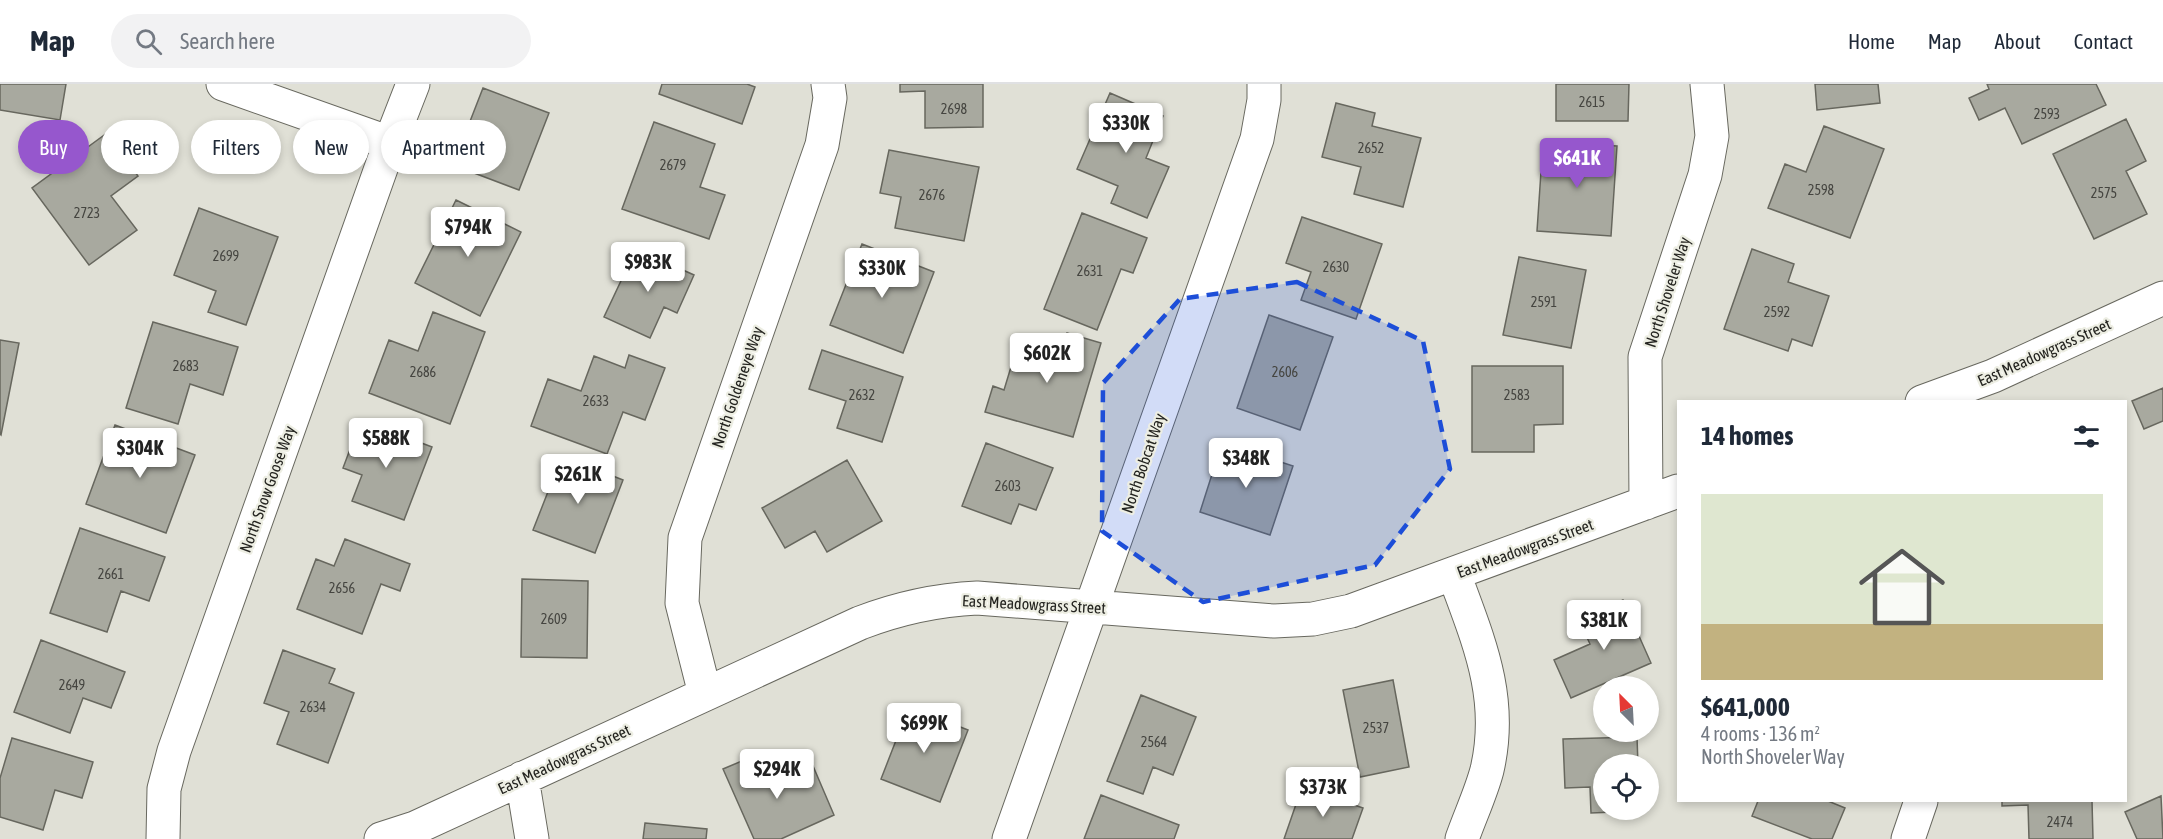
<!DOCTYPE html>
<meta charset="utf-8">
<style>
:root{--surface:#fff;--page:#f2f2f3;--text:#1f2937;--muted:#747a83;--line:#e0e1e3;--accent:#9657cd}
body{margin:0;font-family:"Asap Condensed",sans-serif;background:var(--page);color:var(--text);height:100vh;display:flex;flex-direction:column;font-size:22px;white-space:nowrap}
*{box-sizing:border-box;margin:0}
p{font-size:20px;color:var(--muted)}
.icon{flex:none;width:33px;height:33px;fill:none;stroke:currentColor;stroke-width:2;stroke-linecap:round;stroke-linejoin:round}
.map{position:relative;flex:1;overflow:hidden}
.drawer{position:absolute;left:1677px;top:316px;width:450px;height:402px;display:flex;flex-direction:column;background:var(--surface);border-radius:0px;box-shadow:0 3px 9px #0003}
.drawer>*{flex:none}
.hud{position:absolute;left:18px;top:36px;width:570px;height:54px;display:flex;gap:12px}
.needle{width:39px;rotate:336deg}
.tools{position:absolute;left:1593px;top:592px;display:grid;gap:12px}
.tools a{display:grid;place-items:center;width:66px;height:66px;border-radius:50%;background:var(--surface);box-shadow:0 3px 9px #0003;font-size:30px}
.price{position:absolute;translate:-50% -51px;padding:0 14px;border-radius:6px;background:#fff;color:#222;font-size:20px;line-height:39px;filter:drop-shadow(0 2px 3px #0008)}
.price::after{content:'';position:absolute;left:50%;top:36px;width:18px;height:14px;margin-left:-9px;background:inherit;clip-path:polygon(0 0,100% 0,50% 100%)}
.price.active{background:var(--accent);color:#fff}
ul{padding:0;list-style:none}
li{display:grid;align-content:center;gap:12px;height:318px;padding:0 24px}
li span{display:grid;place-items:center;height:186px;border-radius:0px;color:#555}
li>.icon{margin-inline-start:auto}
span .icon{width:108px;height:108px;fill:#fffc;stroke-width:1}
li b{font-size:26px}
h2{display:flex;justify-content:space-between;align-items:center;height:72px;padding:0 24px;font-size:26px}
.chip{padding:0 21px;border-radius:27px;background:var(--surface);box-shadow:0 3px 9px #0003;font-size:21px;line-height:54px}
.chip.active{background:var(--accent);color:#fff}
header{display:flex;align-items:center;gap:36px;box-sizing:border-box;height:84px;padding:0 30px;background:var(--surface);border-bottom:2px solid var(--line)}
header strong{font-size:28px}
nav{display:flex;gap:33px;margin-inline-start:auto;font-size:21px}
.search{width:420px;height:54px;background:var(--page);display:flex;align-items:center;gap:15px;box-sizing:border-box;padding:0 21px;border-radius:33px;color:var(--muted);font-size:22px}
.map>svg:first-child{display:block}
.building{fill:#a8a99f;stroke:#67675e;stroke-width:1.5}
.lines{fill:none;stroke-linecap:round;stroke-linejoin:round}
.street-casing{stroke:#68685f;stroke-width:35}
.street{stroke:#fff;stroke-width:33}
.marked{fill:#1d4ed8;fill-opacity:0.2;stroke:#1d4ed8;stroke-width:4.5;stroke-dasharray:12 8;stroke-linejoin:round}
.labels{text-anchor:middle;stroke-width:4.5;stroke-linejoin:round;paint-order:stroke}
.number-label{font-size:14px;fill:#454540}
.street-label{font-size:16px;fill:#242420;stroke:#edeee3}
</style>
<header>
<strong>Map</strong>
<div class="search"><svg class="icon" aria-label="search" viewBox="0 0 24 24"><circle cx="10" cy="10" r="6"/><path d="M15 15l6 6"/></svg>Search here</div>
<nav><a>Home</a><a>Map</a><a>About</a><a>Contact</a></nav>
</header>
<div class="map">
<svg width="2163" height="755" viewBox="0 0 2163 755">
<rect width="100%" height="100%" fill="#e0e0d6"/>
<path class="building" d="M0 0H66L60 36 0 26Z
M662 0H747L755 3 742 40 659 10Z
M900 0H983V43L925 44V7L900 8Z
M1556 0H1629L1628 37H1556Z
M1815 0H1878L1880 19 1817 26Z
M1987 0H2096L2106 21 2022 60 2005 24 1979 36 1969 14 1989 5Z
M483 4 549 29 519 106 453 81Z
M1110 9 1163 32 1146 74 1169 83 1147 134 1111 119 1118 102 1077 85Z
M1336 19 1375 29 1372 42 1421 54 1403 123 1354 110 1361 83 1322 73Z
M2126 35 2146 77 2126 87 2147 130 2094 155 2053 70Z
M654 38 715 60 700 103 725 111 709 155 622 125Z
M1824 42 1884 65 1850 154 1768 124 1785 80 1806 88Z
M107 49 138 92 111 112 137 146 89 181 32 104Z
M1543 58 1617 62 1611 152 1537 147Z
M889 66 979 83 964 157 895 144 901 113 880 109Z
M456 116 521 148 480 232 415 199Z
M199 124 278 153 246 241 208 228 216 207 174 191Z
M1082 129 1147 154 1133 189 1121 185 1097 246 1044 225Z
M1302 133 1382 160 1356 235 1301 216 1311 188 1286 179Z
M862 160 934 188 903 269 830 241Z
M636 165 694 191 677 229 664 223 650 254 604 233Z
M1752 165 1794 180 1788 198 1829 212 1812 262 1792 255 1788 267 1724 245Z
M1519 173 1586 186 1571 264 1503 251Z
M433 228 485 248 450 340 369 309 389 256 418 267Z
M1269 231 1333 253 1300 346 1237 324Z
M153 238 238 263 223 311 190 300 178 340 126 324Z
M1067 249 1101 259 1073 353 985 328 993 302 1004 306 1021 250 1063 262Z
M0 256 19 259 1 351 0 350Z
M822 266 903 293 882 358 837 344 846 317 809 305Z
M629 271 665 284 645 336 623 328 607 370 531 342 548 295 581 307 594 272 625 284Z
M1472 282H1563V340L1534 341V368H1472Z
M2163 304V337L2144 345 2132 317Z
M361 336 432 363 404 436 352 417 362 391 343 384Z
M115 341 195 371 166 449 86 420Z
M986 359 1053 384 1036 426 1019 420 1011 440 962 422Z
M1222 359 1293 382 1270 451 1200 428Z
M562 372 623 396 595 469 533 446Z
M847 376 882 437 827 468 815 447 785 464 762 424Z
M80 444 165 473 149 517 121 507 107 548 50 529Z
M345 455 410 480 400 507 381 500 362 550 297 525 316 475 334 482Z
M522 495 588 497 587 574 521 573Z
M1623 516 1651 579 1571 614 1554 576 1590 560 1579 536Z
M41 556 125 588 111 624 83 614 70 649 14 628Z
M283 566 335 585 329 599 354 609 328 679 277 660 289 628 264 619Z
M1393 596 1409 683 1360 693 1343 606Z
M1141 611 1196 633 1173 691 1153 683 1143 710 1107 697Z
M909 623 968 646 940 718 881 695Z
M1637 653 1638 681H1604V726L1639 727 1591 729 1590 703 1565 704 1563 655Z
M12 654 93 678 82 714 55 706 43 746 0 733V694Z
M756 671 770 701 813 682 834 731 781 755H754L723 685Z
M1302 703 1363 724 1352 755H1284Z
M1101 711 1179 741 1174 755H1084Z
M2161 712 2163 755H2137L2125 728Z
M1758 717H1828L1845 724 1832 755H1812L1752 732Z
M2002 717H2092L2093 755H2029L2028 721 2002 722Z
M645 739 707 745 706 755H643Z"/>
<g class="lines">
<defs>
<path id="street" d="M223 0 390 59
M1922 318 1993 292 2163 214
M1646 419 1645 273 1705 91 1712 52 1707 0
M1454 490C1478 556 1504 613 1487 686 1481 709 1470 732 1462 755
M705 610 682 519 685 454 822 61 830 14 828 0
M522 694 532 755
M163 755 164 705 174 667 390 59 413 0
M381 755 415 744 860 539C899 524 935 516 977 514L1274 537 1313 535 1351 527 1678 407
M1009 755 1257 55 1264 16V0
M1908 755 1921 717"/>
</defs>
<use href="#street" class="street-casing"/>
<use href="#street" class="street"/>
</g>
<path class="marked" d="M1297 198 1423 257 1450 385 1375 481 1203 518 1102 447 1103 299 1180 215Z"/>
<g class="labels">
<g class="number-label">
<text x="1592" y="23">2615</text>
<text x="954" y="30">2698</text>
<text x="2047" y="35">2593</text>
<text x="1371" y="69">2652</text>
<text x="673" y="86">2679</text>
<text x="1821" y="111">2598</text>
<text x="2104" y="114">2575</text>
<text x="932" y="116">2676</text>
<text x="87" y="134">2723</text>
<text x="226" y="177">2699</text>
<text x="1336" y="188">2630</text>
<text x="1090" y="192">2631</text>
<text x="1544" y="223">2591</text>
<text x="1777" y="233">2592</text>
<text x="186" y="287">2683</text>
<text x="423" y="293">2686</text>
<text x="1285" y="293">2606</text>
<text x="862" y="316">2632</text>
<text x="1517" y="316">2583</text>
<text x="596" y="322">2633</text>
<text x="1008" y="407">2603</text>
<text x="111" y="495">2661</text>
<text x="342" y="509">2656</text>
<text x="554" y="540">2609</text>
<text x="72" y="606">2649</text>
<text x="313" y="628">2634</text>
<text x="1376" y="649">2537</text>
<text x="1154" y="663">2564</text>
<text x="2060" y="743">2474</text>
</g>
<g class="street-label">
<text transform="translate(1667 208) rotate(-72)" y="6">North Shoveler Way</text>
<text transform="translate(2044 268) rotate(-24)" y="6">East Meadowgrass Street</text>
<text transform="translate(737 303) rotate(-71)" y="6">North Goldeneye Way</text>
<text transform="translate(1143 379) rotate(-71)" y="6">North Bobcat Way</text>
<text transform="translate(267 405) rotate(-70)" y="6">North Snow Goose Way</text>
<text transform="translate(1525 464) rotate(-20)" y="6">East Meadowgrass Street</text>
<text transform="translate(1034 520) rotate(3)" y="6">East Meadowgrass Street</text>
<text transform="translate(564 675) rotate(-25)" y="6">East Meadowgrass Street</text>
</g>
</g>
</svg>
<div class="tools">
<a><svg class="needle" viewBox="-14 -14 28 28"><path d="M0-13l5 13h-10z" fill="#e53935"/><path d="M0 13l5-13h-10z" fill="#747a83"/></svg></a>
<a><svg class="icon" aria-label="locate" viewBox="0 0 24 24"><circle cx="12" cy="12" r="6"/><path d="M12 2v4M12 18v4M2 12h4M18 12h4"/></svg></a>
</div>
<b class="price" style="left:1126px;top:70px">$330K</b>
<b class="price active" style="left:1577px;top:105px">$641K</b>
<b class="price" style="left:468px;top:174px">$794K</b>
<b class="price" style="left:648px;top:209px">$983K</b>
<b class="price" style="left:882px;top:215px">$330K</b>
<b class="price" style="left:1047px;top:300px">$602K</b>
<b class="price" style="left:386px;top:385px">$588K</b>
<b class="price" style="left:140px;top:395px">$304K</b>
<b class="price" style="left:1246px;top:405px">$348K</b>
<b class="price" style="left:578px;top:421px">$261K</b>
<b class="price" style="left:1604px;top:567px">$381K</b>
<b class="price" style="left:924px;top:670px">$699K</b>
<b class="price" style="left:777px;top:716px">$294K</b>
<b class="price" style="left:1323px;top:734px">$373K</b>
<div class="hud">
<a class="chip active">Buy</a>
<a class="chip">Rent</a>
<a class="chip">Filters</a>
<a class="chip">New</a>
<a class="chip">Apartment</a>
</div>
<section class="drawer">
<h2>14 homes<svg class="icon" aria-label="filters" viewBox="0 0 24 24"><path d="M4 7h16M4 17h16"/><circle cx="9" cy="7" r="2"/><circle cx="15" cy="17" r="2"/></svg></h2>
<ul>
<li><span style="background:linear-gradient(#dfe7d0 70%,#c2b280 0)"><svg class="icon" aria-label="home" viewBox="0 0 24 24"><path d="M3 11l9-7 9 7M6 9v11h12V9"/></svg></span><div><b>$641,000</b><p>4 rooms · 136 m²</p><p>North Shoveler Way</p></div></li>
</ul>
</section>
</div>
